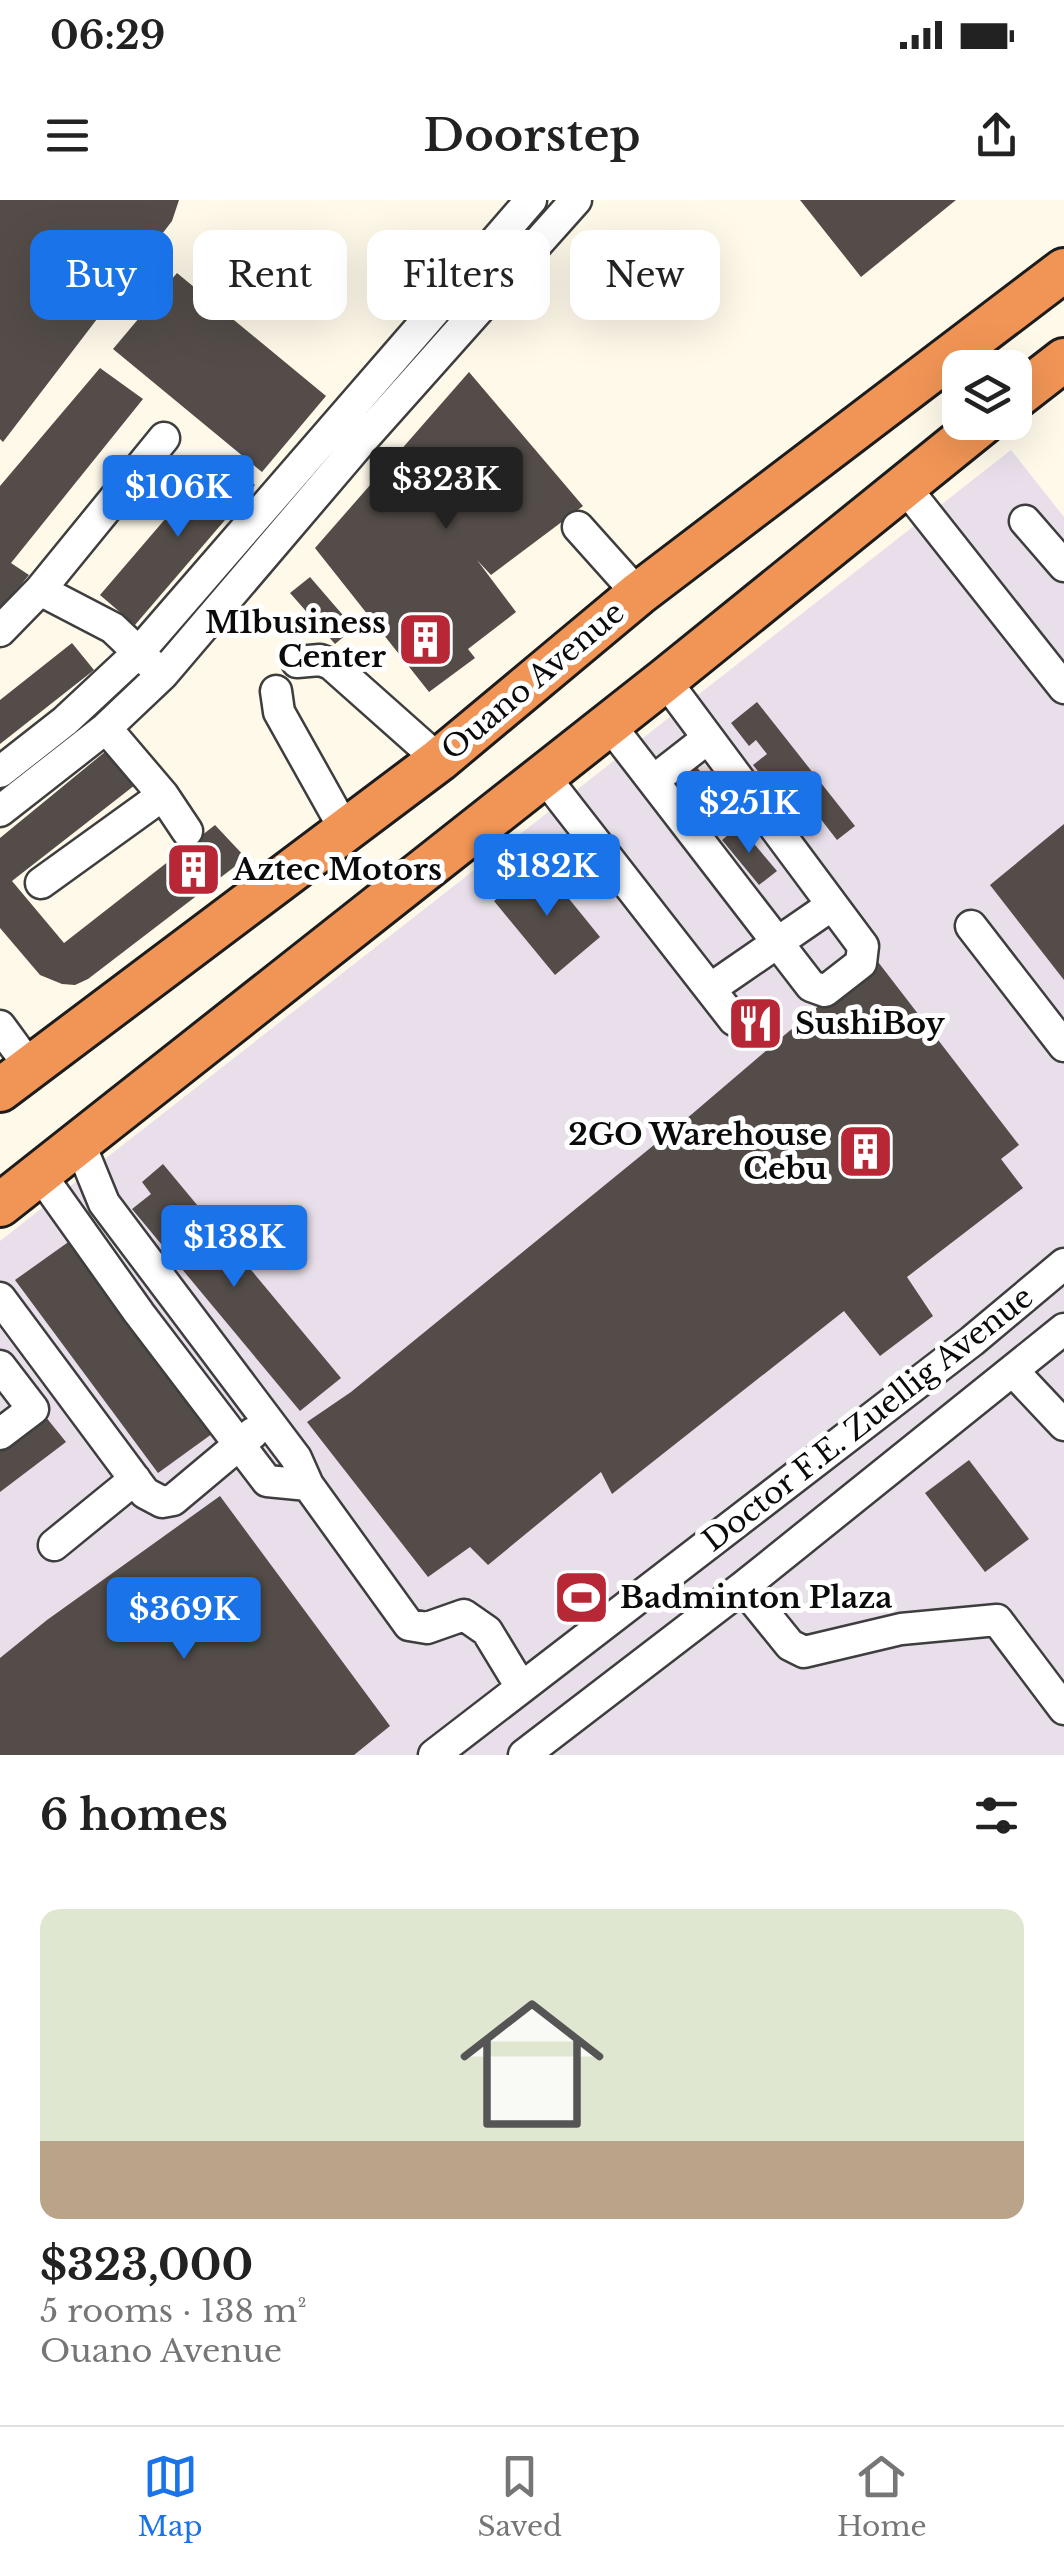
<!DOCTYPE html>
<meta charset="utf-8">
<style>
:root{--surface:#fff;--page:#f6f6f6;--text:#222;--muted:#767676;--line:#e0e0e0;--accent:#1a73e8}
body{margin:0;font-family:"Libre Baskerville",serif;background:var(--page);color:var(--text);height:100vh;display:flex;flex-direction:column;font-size:38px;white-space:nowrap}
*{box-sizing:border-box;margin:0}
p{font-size:32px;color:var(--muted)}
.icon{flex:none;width:55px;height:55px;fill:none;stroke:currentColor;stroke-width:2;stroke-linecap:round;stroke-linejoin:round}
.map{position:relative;height:1555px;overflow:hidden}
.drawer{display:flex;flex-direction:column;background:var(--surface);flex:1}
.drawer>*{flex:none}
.guide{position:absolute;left:30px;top:30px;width:1005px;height:90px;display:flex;gap:20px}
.controls{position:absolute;left:942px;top:150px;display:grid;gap:20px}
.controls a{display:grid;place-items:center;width:90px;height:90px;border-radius:20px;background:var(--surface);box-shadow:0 10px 40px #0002;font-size:50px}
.price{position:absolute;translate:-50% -85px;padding:0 22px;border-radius:10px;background:var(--accent);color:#fff;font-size:32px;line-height:65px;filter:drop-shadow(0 2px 5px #0008)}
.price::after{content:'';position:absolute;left:50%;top:60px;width:30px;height:22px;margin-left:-15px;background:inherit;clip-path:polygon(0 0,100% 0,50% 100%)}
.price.on{background:#222;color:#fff}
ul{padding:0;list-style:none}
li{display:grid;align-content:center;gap:20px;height:530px;padding:0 40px}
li+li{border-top:2px solid var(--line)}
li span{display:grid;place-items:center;height:310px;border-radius:20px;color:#555}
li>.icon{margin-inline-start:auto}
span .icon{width:180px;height:180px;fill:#fffc;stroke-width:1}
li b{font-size:42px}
h2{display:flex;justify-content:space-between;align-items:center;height:120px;padding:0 40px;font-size:42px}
.pill{padding:0 35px;border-radius:20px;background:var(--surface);box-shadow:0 10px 40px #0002;font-size:35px;line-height:90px}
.pill.on{background:var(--accent);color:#fff}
.status{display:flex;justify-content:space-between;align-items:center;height:70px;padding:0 50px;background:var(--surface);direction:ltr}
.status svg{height:28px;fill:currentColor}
header{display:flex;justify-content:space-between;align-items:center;height:130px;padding:0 40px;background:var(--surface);font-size:45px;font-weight:600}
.dock{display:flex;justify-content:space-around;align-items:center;height:140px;border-top:2px solid var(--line);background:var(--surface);font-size:28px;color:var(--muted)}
.dock a{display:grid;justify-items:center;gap:5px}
.dock .on{color:var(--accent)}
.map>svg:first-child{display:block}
.industrial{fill:#e8dfea}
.building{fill:#534c48}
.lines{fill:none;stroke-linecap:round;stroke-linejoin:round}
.minor-casing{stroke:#3e3e3e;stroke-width:35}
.highway-casing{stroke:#1c1c1c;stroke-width:48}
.minor{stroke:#fff;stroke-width:30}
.highway{stroke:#f19556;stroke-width:42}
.labels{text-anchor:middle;stroke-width:10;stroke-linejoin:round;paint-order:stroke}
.poi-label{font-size:30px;font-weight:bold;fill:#0b0b0b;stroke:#fff;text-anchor:start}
.street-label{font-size:30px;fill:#0b0b0b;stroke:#fff}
</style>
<div class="status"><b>06:29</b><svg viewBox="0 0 49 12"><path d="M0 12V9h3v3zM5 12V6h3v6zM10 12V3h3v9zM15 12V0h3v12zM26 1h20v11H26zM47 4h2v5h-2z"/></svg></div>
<header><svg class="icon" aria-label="menu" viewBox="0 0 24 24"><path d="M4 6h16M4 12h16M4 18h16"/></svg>Doorstep<svg class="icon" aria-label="share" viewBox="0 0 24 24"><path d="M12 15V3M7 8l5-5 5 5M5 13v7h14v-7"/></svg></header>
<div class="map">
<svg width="1064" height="1555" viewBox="0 0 1064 1555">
<rect width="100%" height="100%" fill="#fff9ea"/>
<path class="industrial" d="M1011 250 1064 317V1555H0V1041Z"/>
<path class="building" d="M0 0H179L172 21 3 242 0 239Z
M800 0H956L861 77Z
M177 73 326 196 262 272 113 149Z
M100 168 143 199 11 363 29 375 0 410V286Z
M469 172 583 306 491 375 477 360 516 412 468 449 475 458 429 492 315 348Z
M220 255 255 285 135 425 100 395Z
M310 377 354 428 335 444 290 393Z
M72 443 94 470 0 544V500Z
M757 502 855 626 837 640 802 595 787 607 753 565 767 554 756 540 749 546 731 523Z
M106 551 135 585 12 681 64 743 215 625 246 658 88 779 75 785 62 784 40 775 0 728V638Z
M692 561 736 616 711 635 667 580Z
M1064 624V780L990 685Z
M739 626 777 671 759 685 722 640Z
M540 663 600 737 555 775 494 701Z
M875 758 1019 945 1001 959 1023 988 907 1077 933 1116 880 1156 844 1111 612 1294 601 1272 488 1365 470 1347 428 1377 307 1222 351 1192 692 914Z
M163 964 341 1178 300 1211 132 1009 151 994 142 982Z
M74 1038 216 1231 158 1273 15 1080Z
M45 1216 66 1242 0 1292V1250Z
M969 1260 1029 1339 985 1372 925 1293Z
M220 1296 390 1526 354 1555H0V1458L47 1420Z"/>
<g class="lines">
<defs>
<path id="minor" d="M905 287 1064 488
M1025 321 1064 366
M578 327 638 394
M40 390 113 428 153 466
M0 431 40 390 164 238
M297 462 320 460 331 464 439 560
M276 491 279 512 345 630
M609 524 811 786 825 791 861 763 863 746 665 480
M106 528 163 595 187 631
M0 572 65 521 139 452 531 0
M543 575 734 820
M653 581 708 538
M0 611 106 528 163 474 364 238 576 0
M41 683 163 595
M971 726 1064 846
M710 789 832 705
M0 826 30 867
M79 942 104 1003 296 1258 308 1285 409 1425 427 1428 464 1415 487 1431 521 1487
M40 974 139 1113 267 1281 308 1285
M0 1098 145 1293 162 1302 173 1300 253 1233
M0 1166 33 1209 0 1234
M1014 1172 1064 1225
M54 1345 135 1279
M743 1387 790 1445 804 1452 901 1429 997 1420 1064 1509
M434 1555 972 1141 1064 1064
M524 1555 743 1387 1064 1129"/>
<path id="highway" d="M1015 198 1064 160
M0 890 439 560 638 394 1064 70
M0 1005 665 480 984 222"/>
</defs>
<use href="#minor" class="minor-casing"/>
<use href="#highway" class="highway-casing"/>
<use href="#minor" class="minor"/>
<use href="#highway" class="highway"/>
</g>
<defs>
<symbol id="building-square" viewBox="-11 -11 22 22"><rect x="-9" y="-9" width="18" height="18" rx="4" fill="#b72735" stroke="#fff"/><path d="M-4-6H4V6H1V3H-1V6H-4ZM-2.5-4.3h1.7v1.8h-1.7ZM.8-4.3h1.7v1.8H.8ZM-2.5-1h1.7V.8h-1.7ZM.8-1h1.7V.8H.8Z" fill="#fff"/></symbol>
<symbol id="restaurant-square" viewBox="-11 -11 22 22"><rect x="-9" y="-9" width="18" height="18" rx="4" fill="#b72735" stroke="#fff"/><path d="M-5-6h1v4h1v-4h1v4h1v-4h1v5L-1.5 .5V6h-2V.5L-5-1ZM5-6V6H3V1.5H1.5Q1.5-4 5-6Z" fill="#fff"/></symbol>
<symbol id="stadium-square" viewBox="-11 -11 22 22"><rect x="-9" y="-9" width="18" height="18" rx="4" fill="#b72735" stroke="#fff"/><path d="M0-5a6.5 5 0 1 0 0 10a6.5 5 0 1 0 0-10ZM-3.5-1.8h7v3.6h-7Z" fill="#fff"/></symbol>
</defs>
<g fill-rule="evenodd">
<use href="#building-square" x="394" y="408" width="63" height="63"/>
<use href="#building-square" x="162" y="638" width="63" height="63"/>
<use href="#restaurant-square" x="724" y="792" width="63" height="63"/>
<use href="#building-square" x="834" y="920" width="63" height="63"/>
<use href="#stadium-square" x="550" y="1366" width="63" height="63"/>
</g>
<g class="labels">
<g class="poi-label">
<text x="386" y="433" text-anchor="end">M1business<tspan x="386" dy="34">Center</tspan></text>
<text x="233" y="680">Aztec Motors</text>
<text x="795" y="834">SushiBoy</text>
<text x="827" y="945" text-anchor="end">2GO Warehouse<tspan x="827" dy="34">Cebu</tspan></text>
<text x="620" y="1408">Badminton Plaza</text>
</g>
<g class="street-label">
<text transform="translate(533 481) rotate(-40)" y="10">Ouano Avenue</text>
<text transform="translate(868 1219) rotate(-38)" y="10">Doctor F.E. Zuellig Avenue</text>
</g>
</g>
</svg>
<div class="controls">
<a><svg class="icon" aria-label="layers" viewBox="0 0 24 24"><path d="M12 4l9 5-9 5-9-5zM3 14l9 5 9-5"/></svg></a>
</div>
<b class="price on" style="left:446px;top:332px">$323K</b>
<b class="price" style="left:178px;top:340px">$106K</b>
<b class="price" style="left:749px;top:656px">$251K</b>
<b class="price" style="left:547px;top:719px">$182K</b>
<b class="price" style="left:234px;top:1090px">$138K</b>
<b class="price" style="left:184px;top:1462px">$369K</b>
<div class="guide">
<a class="pill on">Buy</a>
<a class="pill">Rent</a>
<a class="pill">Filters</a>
<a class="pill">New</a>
</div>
</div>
<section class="drawer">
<h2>6 homes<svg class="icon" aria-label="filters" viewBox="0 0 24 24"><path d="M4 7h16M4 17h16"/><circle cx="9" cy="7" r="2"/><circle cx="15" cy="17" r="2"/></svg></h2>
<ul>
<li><span style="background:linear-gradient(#dfe7d0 75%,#b9a48a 0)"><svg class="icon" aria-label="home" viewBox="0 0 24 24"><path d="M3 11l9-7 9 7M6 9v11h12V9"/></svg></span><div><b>$323,000</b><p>5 rooms · 138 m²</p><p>Ouano Avenue</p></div></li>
</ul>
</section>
<nav class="dock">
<a class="on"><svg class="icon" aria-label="map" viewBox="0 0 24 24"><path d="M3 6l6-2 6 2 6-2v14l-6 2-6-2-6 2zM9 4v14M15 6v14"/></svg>Map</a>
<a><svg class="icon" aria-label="saved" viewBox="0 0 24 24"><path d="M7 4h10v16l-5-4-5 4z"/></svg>Saved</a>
<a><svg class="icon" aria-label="home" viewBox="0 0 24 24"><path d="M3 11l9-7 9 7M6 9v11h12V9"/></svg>Home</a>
</nav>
